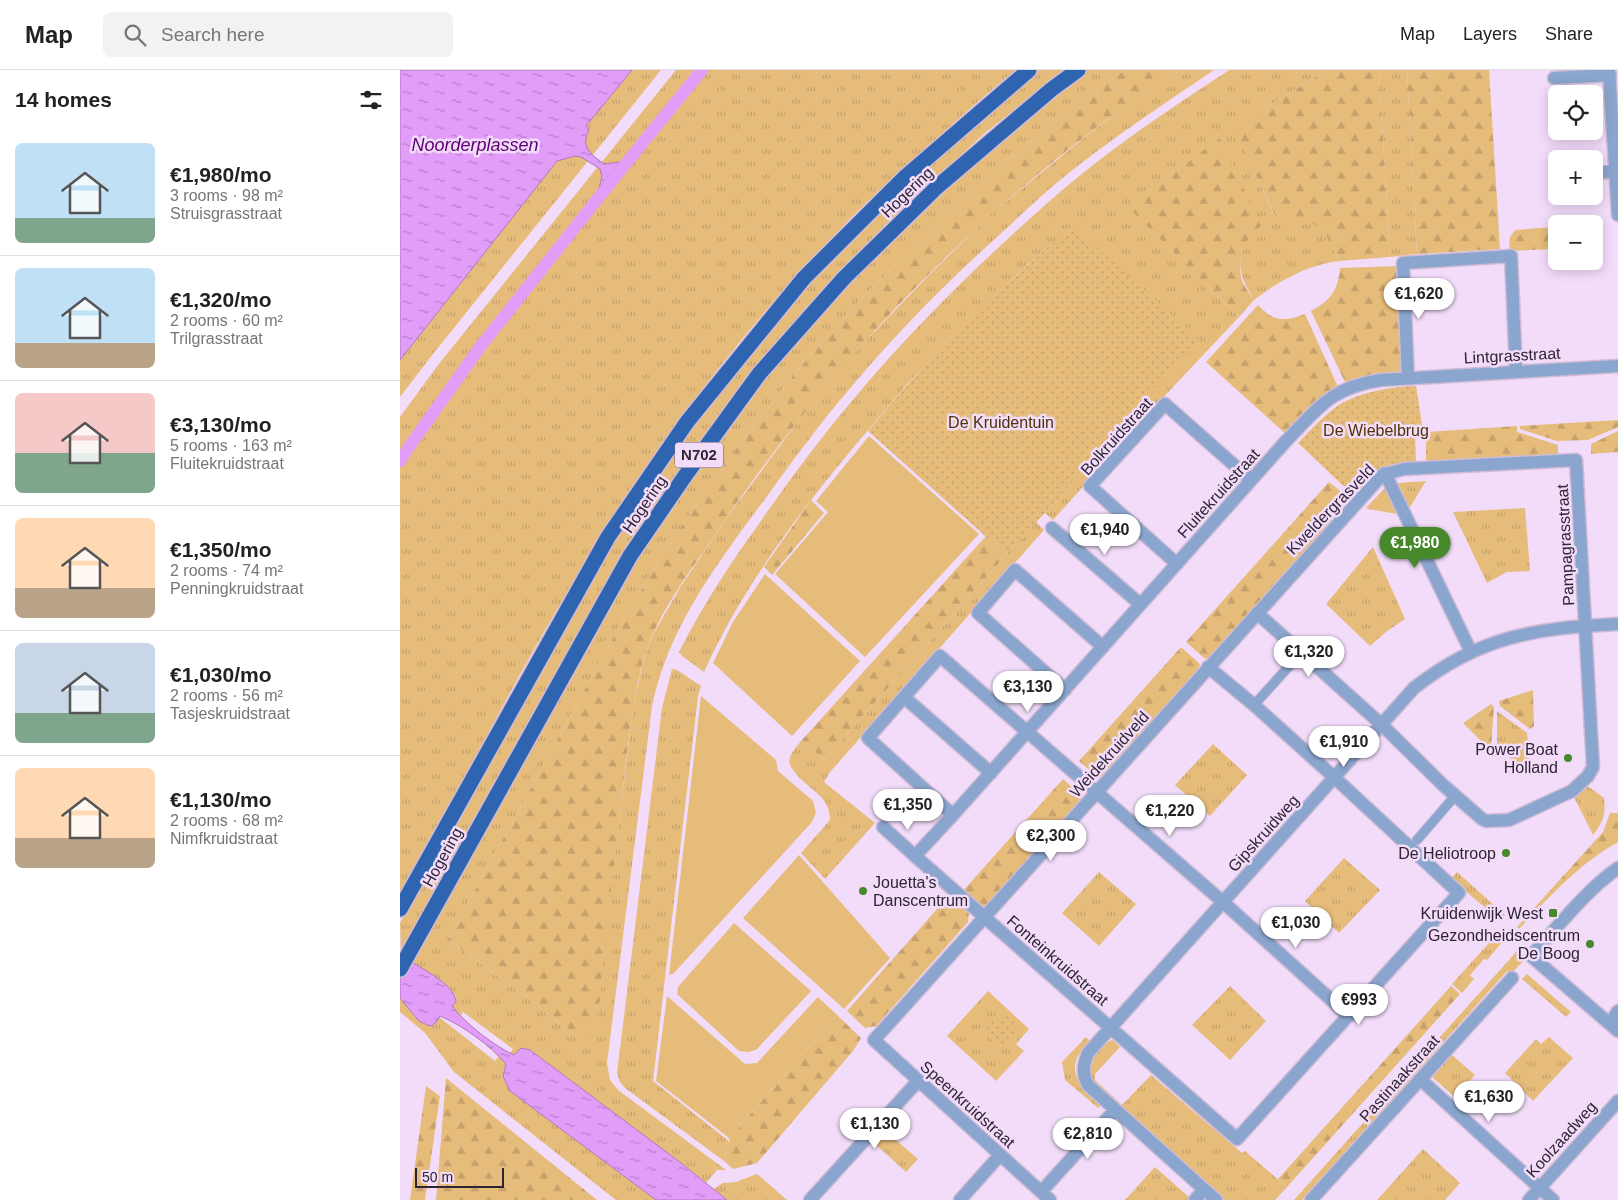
<!DOCTYPE html>
<meta charset="utf-8">
<style>
:root{--surface:#fff;--page:#f2f2f2;--text:#222;--muted:#767676;--line:#e0e0e0;--accent:#46882a}
body{margin:0;font-family:Arial,sans-serif;background:var(--page);color:var(--text);height:100vh;display:flex;flex-direction:column;font-size:19px;white-space:nowrap}
*{box-sizing:border-box;margin:0}
p{font-size:16px;color:var(--muted)}
.icon{flex:none;width:28px;height:28px;fill:none;stroke:currentColor;stroke-width:2;stroke-linecap:round;stroke-linejoin:round}
.map{position:relative;flex:1;overflow:hidden}
.sheet{display:flex;flex-direction:column;background:var(--surface);width:400px}
.sheet>*{flex:none}
.tools{position:absolute;left:1148px;top:15px;display:grid;gap:10px}
.tools a{display:grid;place-items:center;width:55px;height:55px;border-radius:8px;background:var(--surface);box-shadow:0 2px 12px #0003;font-size:25px}
.scale{position:absolute;left:15px;bottom:12px;width:89px;box-sizing:border-box;padding-left:5px;border:2px solid #2e2432;border-top:0;font-size:14px;line-height:18px;white-space:nowrap;color:#2e2432;-webkit-text-stroke:4px #f2dcfa;paint-order:stroke}
.price{position:absolute;translate:-50% -42px;padding:0 11px;border-radius:18px;background:#fff;color:#222;font-size:16px;line-height:32px;filter:drop-shadow(0 1px 2px #0008)}
.price::after{content:'';position:absolute;left:50%;top:30px;width:15px;height:11px;margin-left:-8px;background:inherit;clip-path:polygon(0 0,100% 0,50% 100%)}
.price.selected{background:var(--accent);color:#fff}
ul{padding:0;list-style:none}
li{display:flex;align-items:center;gap:15px;height:125px;padding:0 15px}
li+li{border-top:1px solid var(--line)}
li span{display:grid;place-items:center;flex:none;width:140px;height:100px;border-radius:8px;color:#555}
li>.icon{margin-inline-start:auto}
span .icon{width:60px;height:60px;fill:#fffc;stroke-width:1}
li b{font-size:21px}
h2{display:flex;justify-content:space-between;align-items:center;height:60px;padding:0 15px;font-size:21px}
header{display:flex;align-items:center;gap:30px;box-sizing:border-box;height:70px;padding:0 25px;background:var(--surface);border-bottom:1px solid var(--line)}
header strong{font-size:24px}
nav{display:flex;gap:28px;margin-inline-start:auto;font-size:18px}
.search{width:350px;height:45px;background:var(--page);display:flex;align-items:center;gap:12px;box-sizing:border-box;padding:0 18px;border-radius:8px;color:var(--muted);font-size:19px}
main{display:flex;flex:1;min-height:0}
.map>svg:first-child{display:block}
.grass{fill:url(#grass-tufts)}
.forest{fill:url(#forest-firs)}
.park{fill:url(#park-dots)}
.pitch{fill:#e6bc7b}
.water{fill:url(#water-ripples);stroke:#ab79bd}
.lines{fill:none;stroke-linecap:round;stroke-linejoin:round}
.canal{stroke:#e19df8;stroke-width:12}
.pedestrian-casing{stroke:#cfbbd6;stroke-width:11}
.minor-casing{stroke:#cfbbd6;stroke-width:15}
.trunk-casing{stroke:#cfbbd6;stroke-width:18}
.pedestrian{stroke:#8ba6ce;stroke-width:9}
.minor{stroke:#8ba6ce;stroke-width:12}
.trunk{stroke:#2e64b0;stroke-width:15}
.poi-dot{fill:#46882a;stroke:#f2dcfa;stroke-width:2}
.labels{text-anchor:middle;stroke-width:5;stroke-linejoin:round;paint-order:stroke}
.shield{fill:#f2dcfa;stroke:#695b6e;stroke-width:1}
.shield-label{font-size:15px;font-weight:bold;fill:#2e2432}
.street-label{font-size:16px;fill:#2e2432;stroke:#f2dcfa}
.park-label{font-size:16px;fill:#4d3303;stroke:#f2dcfa}
.poi-label{font-size:16px;fill:#2e2432;stroke:#f2dcfa;text-anchor:end}
.water-label{font-size:18px;font-style:italic;fill:#5e0074;stroke:#f2dcfa}
</style>
<header>
<strong>Map</strong>
<div class="search"><svg class="icon" aria-label="search" viewBox="0 0 24 24"><circle cx="10" cy="10" r="6"/><path d="M15 15l6 6"/></svg>Search here</div>
<nav><a>Map</a><a>Layers</a><a>Share</a></nav>
</header>
<main>
<section class="sheet">
<h2>14 homes<svg class="icon" aria-label="filters" viewBox="0 0 24 24"><path d="M4 7h16M4 17h16"/><circle cx="9" cy="7" r="2"/><circle cx="15" cy="17" r="2"/></svg></h2>
<ul>
<li><span style="background:linear-gradient(#bfe0f5 75%,#7fa58c 0)"><svg class="icon" aria-label="home" viewBox="0 0 24 24"><path d="M3 11l9-7 9 7M6 9v11h12V9"/></svg></span><div><b>€1,980/mo</b><p>3 rooms · 98 m²</p><p>Struisgrasstraat</p></div></li>
<li><span style="background:linear-gradient(#bfe0f5 75%,#b9a48a 0)"><svg class="icon" aria-label="home" viewBox="0 0 24 24"><path d="M3 11l9-7 9 7M6 9v11h12V9"/></svg></span><div><b>€1,320/mo</b><p>2 rooms · 60 m²</p><p>Trilgrasstraat</p></div></li>
<li><span style="background:linear-gradient(#f6c9c9 60%,#7fa58c 0)"><svg class="icon" aria-label="home" viewBox="0 0 24 24"><path d="M3 11l9-7 9 7M6 9v11h12V9"/></svg></span><div><b>€3,130/mo</b><p>5 rooms · 163 m²</p><p>Fluitekruidstraat</p></div></li>
<li><span style="background:linear-gradient(#ffd9b3 70%,#b9a48a 0)"><svg class="icon" aria-label="home" viewBox="0 0 24 24"><path d="M3 11l9-7 9 7M6 9v11h12V9"/></svg></span><div><b>€1,350/mo</b><p>2 rooms · 74 m²</p><p>Penningkruidstraat</p></div></li>
<li><span style="background:linear-gradient(#c9d6e8 70%,#7fa58c 0)"><svg class="icon" aria-label="home" viewBox="0 0 24 24"><path d="M3 11l9-7 9 7M6 9v11h12V9"/></svg></span><div><b>€1,030/mo</b><p>2 rooms · 56 m²</p><p>Tasjeskruidstraat</p></div></li>
<li><span style="background:linear-gradient(#ffd9b3 70%,#b9a48a 0)"><svg class="icon" aria-label="home" viewBox="0 0 24 24"><path d="M3 11l9-7 9 7M6 9v11h12V9"/></svg></span><div><b>€1,130/mo</b><p>2 rooms · 68 m²</p><p>Nimfkruidstraat</p></div></li>
</ul>
</section>
<div class="map">
<svg width="1218" height="1130" viewBox="0 0 1218 1130">
<defs>
<pattern id="grass-tufts" width="24" height="20" patternUnits="userSpaceOnUse" patternTransform="scale(1.25)"><rect width="24" height="20" fill="#e6bc7b"/><path d="M3 7l-1-3M5 7V3M7 7l1-3M15 17l-1-3M17 17v-4M19 17l1-3" fill="none" stroke="#c6a16b"/></pattern>
<pattern id="forest-firs" width="22" height="20" patternUnits="userSpaceOnUse" patternTransform="scale(1.25)"><rect width="22" height="20" fill="#e6bc7b"/><path d="M5 1l3.5 6h-7zM16 11l3.5 6h-7z" fill="#c6a16b"/></pattern>
<pattern id="park-dots" width="8" height="8" patternUnits="userSpaceOnUse" patternTransform="scale(1.25)"><rect width="8" height="8" fill="#e6bc7b"/><path d="M2 2h.1M6 6h.1" fill="none" stroke="#c6a16b" stroke-width="1.8" stroke-linecap="round"/></pattern>
<pattern id="water-ripples" width="26" height="14" patternUnits="userSpaceOnUse" patternTransform="scale(1.25)"><rect width="26" height="14" fill="#e19df8"/><path d="M2 4q2-2 4 0t4 0M15 11q2-2 4 0t4 0" fill="none" stroke="#b780c9"/></pattern>
</defs>
<rect width="100%" height="100%" fill="#f2dcfa"/>
<path class="grass" d="M232 0H261L29 289 0 327V290L157 91Z
M276 0H616C587 23 560 47 533 72 503 99 473 125 445 154 385 215 330 281 280 349 171 498 87 666 0 827V347L38 295Z
M639 0H665L586 62 485 155 459 182 404 240 366 286 293 379 230 472 113 680 1 885 0 853 209 475 281 368 391 232 472 146 587 41Z
M686 0H725L685 28 617 82 536 155 461 229 397 301 333 383 271 471 223 550 48 869 150 945 176 966 197 947 203 879 233 639 242 596 247 579 255 561 281 516 326 449 406 340 453 284 530 204 590 145 686 66 739 26 778 0H814C764 34 712 68 665 106 645 122 626 140 607 158 552 207 500 259 452 316 421 352 393 390 365 429 318 492 268 558 252 636L207 993 210 1010 218 1020 326 1100H317L306 1113 281 1093 130 980 114 985 110 983 113 979 63 942 60 947 51 936 56 926 39 909 10 893 226 501 278 423 382 286 491 167 636 38Z
M829 0H928L884 26 835 59 875 147C913 146 926 157 939 191 907 195 879 211 854 230 838 204 834 188 853 161L792 89 729 137 839 247 772 318 653 450 645 443 799 270 672 156C619 201 569 249 521 299 503 318 487 339 469 359 406 433 344 513 304 602L282 586 279 582C306 528 340 480 375 431 445 332 522 247 612 165 635 144 658 123 683 103 729 66 779 33 829 0Z
M979 0H1007L1017 184 990 187Z
M494 384 606 484 636 452 644 460 468 659 430 702 424 712 475 753 425 809 401 783 430 750C430 724 407 720 394 701 393 699 390 697 390 694 387 686 397 676 402 670L424 690 606 485Z
M1026 411 1010 437 1008 438 998 417V413Z
M985 418 997 444 968 439 965 436 967 437Z
M1125 438 1130 501 1107 502 1087 513 1053 442Z
M973 477 1005 549 987 561 970 576 926 534Z
M272 599 277 600 301 616 298 626 253 1011 330 1072 324 1091 225 1018 220 1012 217 1003 262 638Z
M1097 641 1127 663 1130 705 1097 677Z
M813 674 847 705 810 746 775 715Z
M1186 717H1189L1204 728C1206 745 1203 752 1193 765L1174 727Z
M944 788 980 820 939 863 905 831Z
M699 802 736 834 699 876 662 843Z
M1057 802 1105 845 1100 850 1051 809Z
M1097 864 1104 870 1087 890 1084 889 1070 905 1074 909 1062 923 1052 914Z
M1117 881 1126 888 1111 904 1107 901 902 1130H894Z
M1127 904 1171 942 1166 947 1122 909Z
M830 916 866 951 830 990 792 955Z
M588 921 629 959 616 974 624 981 596 1011 547 966Z
M0 928 19 951 27 955 37 951 39 947 95 991 99 986 106 994 104 999 110 1021 256 1130H216L54 1002 25 963 0 942Z
M686 967 690 971C686 975 681 980 678 986 667 1007 688 1022 701 1035L698 1038 665 1010 662 992Z
M1149 967 1173 988 1133 1031 1105 1003 1136 969 1141 974Z
M713 970 720 977 695 1004V1010L722 1035 751 1005 842 1083 845 1081 887 1117 875 1130H823L692 1010C686 992 695 975 713 970Z
M1052 985 1075 1005 1055 1027 1032 1007Z
M483 1059 518 1089 506 1102 472 1071Z
M1023 1079 1060 1113 1045 1130H977Z
M755 1097 789 1127 788 1130H725Z
M357 1104 387 1130H327L313 1119 323 1113 336 1112Z"/>
<path class="forest" d="M725 0H778C595 121 437 282 315 465 287 506 253 549 241 599 232 638 228 677 223 717 217 772 210 827 203 882 201 903 202 926 197 947 196 953 193 958 191 964L176 966 150 945 48 869 223 550 271 471 333 383 397 301 461 229 536 155 617 82 685 28Z
M928 0H979L990 187 939 191C926 158 913 146 876 148L834 59 884 26Z
M1007 0H1089L1100 179 1017 184Z
M820 68 861 156C844 168 835 193 843 213 846 219 850 224 854 230L839 247 728 137Z
M1156 157V179L1109 181 1110 167 1115 160Z
M999 196 1003 303 945 312 911 241C930 231 938 221 940 198Z
M858 235C874 252 884 252 905 244L938 317 888 366 806 292Z
M1218 350V357L1188 370 1157 371 1120 359V356Z
M1117 356V362L1158 375V386L1026 394V362Z
M1218 361V382L1191 384V374Z
M929 412 950 429 809 589 804 588 786 572Z
M411 430 424 443 372 505 364 497Z
M586 466 606 485 424 690 402 670Z
M781 577 800 594 798 600 701 710 679 691Z
M1133 620 1134 656 1130 659 1100 636 1099 631Z
M1091 634 1094 637 1091 678 1089 679 1063 653Z
M663 709 684 728 586 837 581 838 562 822Z
M1210 743H1218V772C1179 794 1149 827 1119 859L1117 857 1203 762Z
M555 828 569 842 568 852 476 956 465 958 447 941 545 830Z
M1051 916 1060 924 887 1117 878 1109Z
M437 945 461 968 453 981 357 1093 333 1099 324 1091 330 1072 329 1068Z
M46 1008 197 1130H36Z
M26 1016 40 1026 25 1130H10Z"/>
<path class="park" d="M672 155 800 270 645 443 606 484 468 361 520 300 574 244Z
M1016 316 1023 361 1015 362 1016 394 992 395 979 399 953 425 898 373C912 359 930 338 948 330 970 320 993 317 1016 316Z
M611 946 619 962 602 979C590 969 585 966 588 950Z"/>
<path class="pitch" d="M469 366 579 464 465 587 375 504 428 442 416 431Z
M365 504 460 591 392 666 313 593 333 552Z
M301 626 376 690 378 701 413 731 416 743 412 752 273 904 269 905Z
M399 785 490 888 444 939 343 848Z
M334 853 411 921 356 980 348 982 339 981 277 924 278 917Z
M267 926 345 994 357 993 418 927 437 945 329 1068 256 1011Z"/>
<path class="water" d="M0 0H232L186 56 189 60C180 78 191 84 204 94L220 92 199 118 202 106 200 99 181 87 175 86 157 91 0 290Z
M0 884C14 896 55 912 56 932L52 936C65 953 94 976 114 985L121 978 130 980 281 1093 327 1130H256L110 1021 103 1006 106 994C91 976 62 955 40 946L37 951 32 956 27 955 19 951 0 928Z"/>
<g class="lines">
<path class="canal" d="M0 391 9 377 80 277 215 107 302 0"/>
<defs>
<path id="pedestrian" d="M854 635 901 583
M1017 770 1055 726"/>
<path id="minor" d="M1209 0 1218 145
M1154 8 1210 5
M1194 103 1215 101
M1008 308 1003 193 1111 186 1116 301
M985 403 1071 582
M652 458 740 534
M777 494 690 416 765 334 851 410
M808 597 854 635 935 708 1059 823 837 1069 515 786 553 745 886 371C919 337 932 317 981 310L1218 296
M665 620 578 543 615 500 703 577
M504 627 591 703
M553 745 468 668 540 586 823 832 949 946
M483 757 515 786
M1218 798C1184 822 1159 856 1131 886L1218 961
M1210 954 1218 941
M1020 1009 1153 1130
M641 1122 715 1040
M410 1130 518 1011
M560 1130 600 1085
M650 1130 474 970 982 405 1004 399 1176 390 1193 697 1188 706 1172 721 1109 750 1086 751 1082 749 1043 715 981 654 857 543
M795 1130 804 1119
M816 1130 688 1015C682 1004 683 995 688 983L1014 618C1080 566 1136 558 1218 554
M911 1130 1112 908
M1129 1130 1218 1031"/>
<path id="trunk" d="M0 839 208 467 287 352 404 208 504 108 629 0
M0 899 230 486 287 403 359 304 444 208 537 117 652 19 678 0"/>
</defs>
<use href="#pedestrian" class="pedestrian-casing"/>
<use href="#minor" class="minor-casing"/>
<use href="#trunk" class="trunk-casing"/>
<use href="#pedestrian" class="pedestrian"/>
<use href="#minor" class="minor"/>
<use href="#trunk" class="trunk"/>
</g>
<g class="poi-dot">
<circle cx="1168" cy="688" r="5"/>
<circle cx="1106" cy="783" r="5"/>
<circle cx="463" cy="821" r="5"/>
<rect x="1148" y="838" width="10" height="10" rx="2.5"/>
<circle cx="1190" cy="874" r="5"/>
</g>
<g class="labels">
<rect class="shield" x="275" y="372.5" width="48" height="25" rx="4"/>
<g class="shield-label">
<text x="299" y="390">N702</text>
</g>
<g class="street-label">
<text transform="translate(507 122) rotate(-44)" y="6">Hogering</text>
<text transform="translate(1112 285) rotate(-3)" y="6">Lintgrasstraat</text>
<text transform="translate(716 366) rotate(-48)" y="6">Bolkruidstraat</text>
<text transform="translate(818 423) rotate(-48)" y="6">Fluitekruidstraat</text>
<text transform="translate(244 434) rotate(-56)" y="6">Hogering</text>
<text transform="translate(930 439) rotate(-46)" y="6">Kweldergrasveld</text>
<text transform="translate(1165 475) rotate(-93)" y="6">Pampagrasstraat</text>
<text transform="translate(709 684) rotate(-48)" y="6">Weidekruidveld</text>
<text transform="translate(863 763) rotate(-48)" y="6">Gipskruidweg</text>
<text transform="translate(42 787) rotate(-61)" y="6">Hogering</text>
<text transform="translate(658 890) rotate(41)" y="6">Fonteinkruidstraat</text>
<text transform="translate(999 1008) rotate(-48)" y="6">Pastinaakstraat</text>
<text transform="translate(568 1034) rotate(42)" y="6">Speenkruidstraat</text>
<text transform="translate(1161 1069) rotate(-48)" y="6">Koolzaadweg</text>
</g>
<g class="park-label">
<text x="601" y="358">De Kruidentuin</text>
<text x="976" y="366">De Wiebelbrug</text>
</g>
<g class="poi-label">
<text x="1158" y="685">Power Boat<tspan x="1158" dy="18">Holland</tspan></text>
<text x="1096" y="789">De Heliotroop</text>
<text x="473" y="818" text-anchor="start">Jouetta's<tspan x="473" dy="18">Danscentrum</tspan></text>
<text x="1143" y="849">Kruidenwijk West</text>
<text x="1180" y="871">Gezondheidscentrum<tspan x="1180" dy="18">De Boog</tspan></text>
</g>
<g class="water-label">
<text x="75" y="81">Noorderplassen</text>
</g>
</g>
</svg>
<div class="tools">
<a><svg class="icon" aria-label="locate" viewBox="0 0 24 24"><circle cx="12" cy="12" r="6"/><path d="M12 2v4M12 18v4M2 12h4M18 12h4"/></svg></a>
<a>+</a>
<a>−</a>
</div>
<div class="scale">50 m</div>
<b class="price" style="left:1019px;top:250px">€1,620</b>
<b class="price" style="left:705px;top:486px">€1,940</b>
<b class="price selected" style="left:1015px;top:499px">€1,980</b>
<b class="price" style="left:909px;top:608px">€1,320</b>
<b class="price" style="left:628px;top:643px">€3,130</b>
<b class="price" style="left:944px;top:698px">€1,910</b>
<b class="price" style="left:508px;top:761px">€1,350</b>
<b class="price" style="left:770px;top:767px">€1,220</b>
<b class="price" style="left:651px;top:792px">€2,300</b>
<b class="price" style="left:896px;top:879px">€1,030</b>
<b class="price" style="left:959px;top:956px">€993</b>
<b class="price" style="left:1089px;top:1053px">€1,630</b>
<b class="price" style="left:475px;top:1080px">€1,130</b>
<b class="price" style="left:688px;top:1090px">€2,810</b>
</div>
</main>
